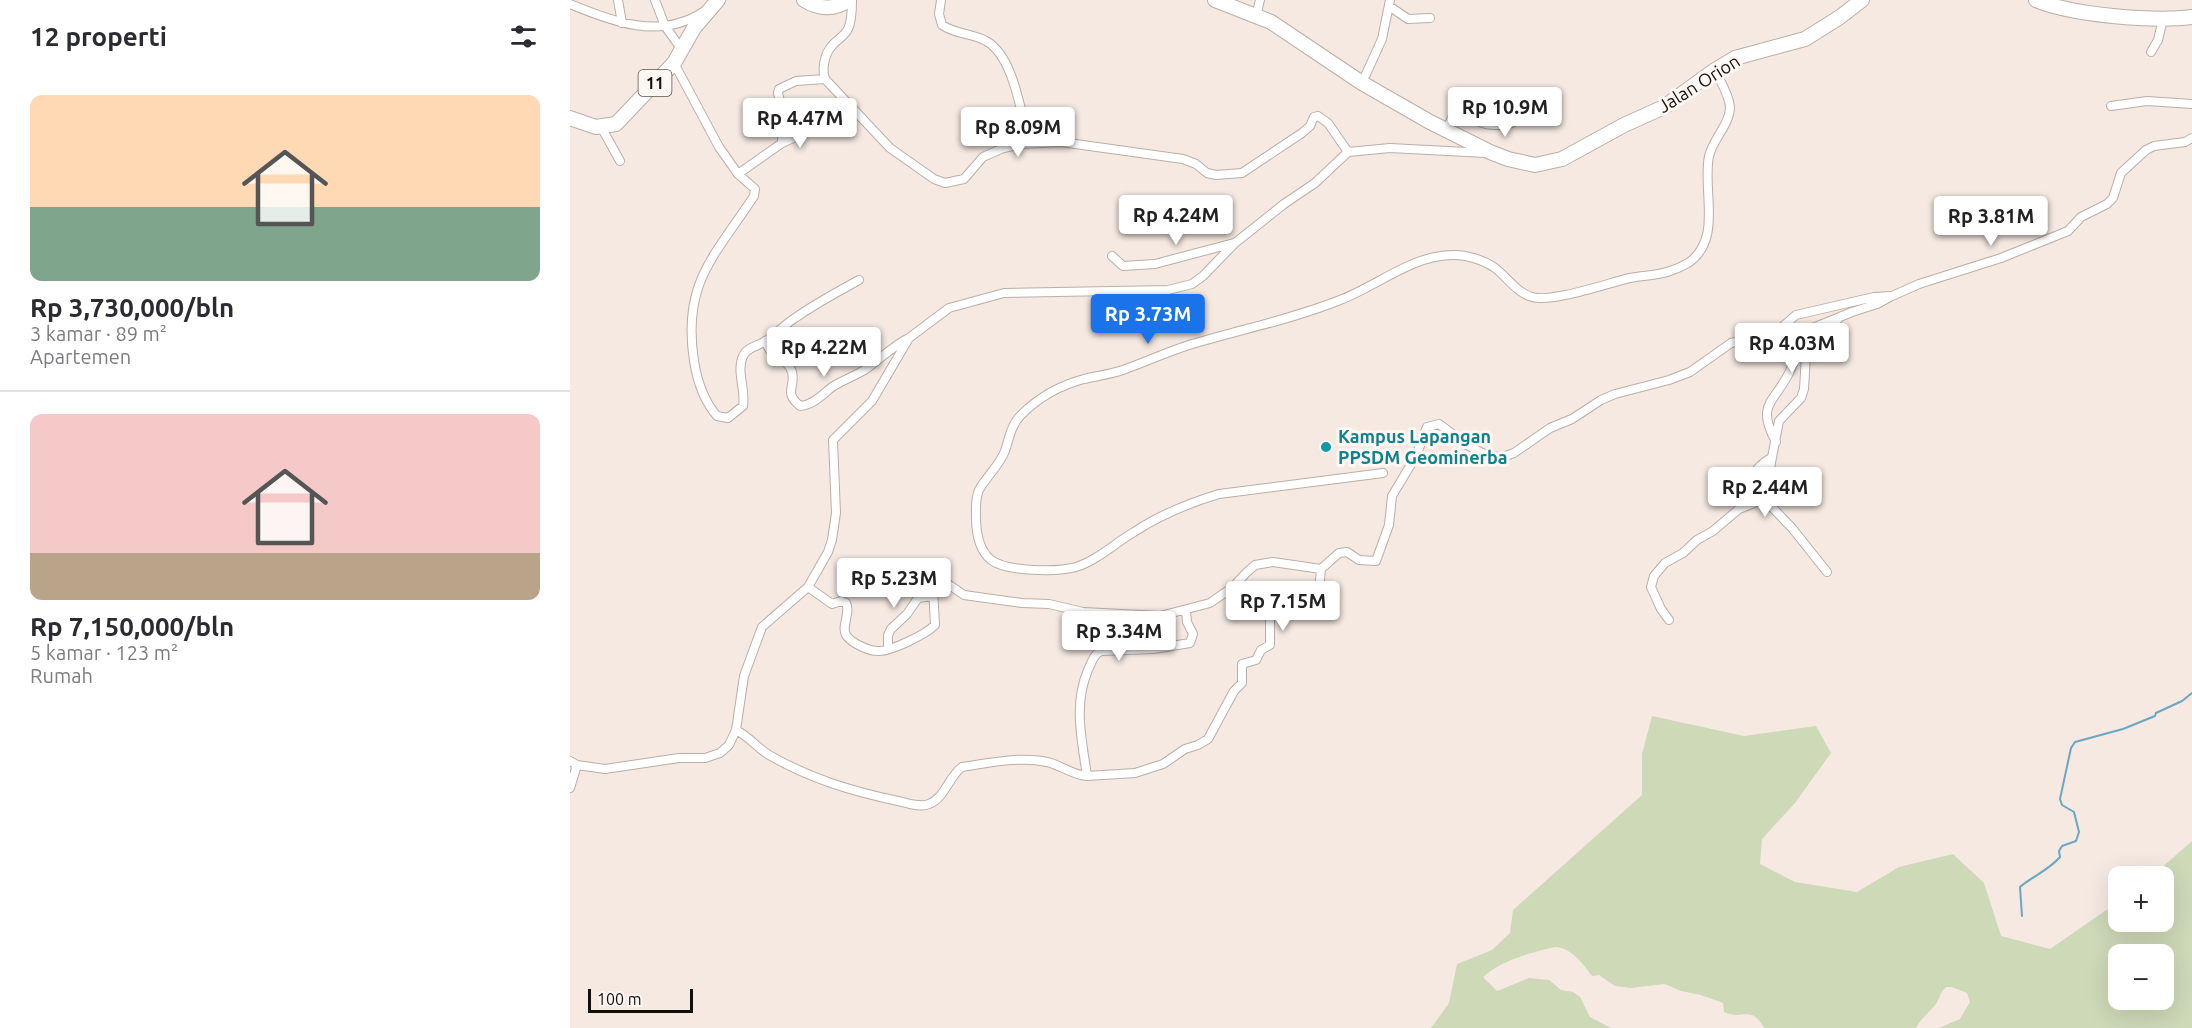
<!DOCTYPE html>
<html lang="id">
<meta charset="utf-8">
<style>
:root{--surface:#fff;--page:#f2f2f3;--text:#2b2b33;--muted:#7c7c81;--line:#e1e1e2;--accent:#1a73e8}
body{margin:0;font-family:Ubuntu,sans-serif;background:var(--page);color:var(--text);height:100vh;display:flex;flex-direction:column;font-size:22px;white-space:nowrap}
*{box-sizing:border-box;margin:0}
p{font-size:20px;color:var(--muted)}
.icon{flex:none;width:33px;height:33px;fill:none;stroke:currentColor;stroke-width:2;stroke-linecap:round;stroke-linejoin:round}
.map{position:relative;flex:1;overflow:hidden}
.side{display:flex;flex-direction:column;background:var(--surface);width:570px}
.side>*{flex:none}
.fabs{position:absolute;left:1538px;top:866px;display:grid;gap:12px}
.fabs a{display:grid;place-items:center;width:66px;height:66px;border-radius:12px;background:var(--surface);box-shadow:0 6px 24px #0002;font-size:30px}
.scale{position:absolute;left:18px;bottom:15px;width:105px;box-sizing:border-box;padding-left:6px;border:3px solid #130f0c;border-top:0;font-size:16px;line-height:21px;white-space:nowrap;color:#130f0c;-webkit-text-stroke:4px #fff7f3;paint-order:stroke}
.price{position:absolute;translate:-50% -51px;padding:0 14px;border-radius:6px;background:#fff;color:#222;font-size:20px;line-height:39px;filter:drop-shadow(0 2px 3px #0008)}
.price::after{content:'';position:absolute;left:50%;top:36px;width:18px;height:14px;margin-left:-9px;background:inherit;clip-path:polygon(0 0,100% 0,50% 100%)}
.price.active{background:var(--accent);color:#fff}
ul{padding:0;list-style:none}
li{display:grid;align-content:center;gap:12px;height:318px;padding:0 30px}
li+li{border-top:2px solid var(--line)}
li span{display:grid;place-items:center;height:186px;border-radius:12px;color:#555}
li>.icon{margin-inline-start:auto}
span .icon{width:108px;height:108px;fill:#fffc;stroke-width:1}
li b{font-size:26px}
h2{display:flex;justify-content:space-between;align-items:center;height:72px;padding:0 30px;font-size:26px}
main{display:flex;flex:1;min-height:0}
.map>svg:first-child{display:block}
.green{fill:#ced9b8;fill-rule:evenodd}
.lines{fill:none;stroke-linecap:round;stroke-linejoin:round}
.stream{stroke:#69a7c3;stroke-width:2}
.minor-casing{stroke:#baafa8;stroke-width:10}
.trunk-casing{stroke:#baafa8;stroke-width:16}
.minor{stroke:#fff;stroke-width:8}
.trunk{stroke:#fff;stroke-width:14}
.culture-dot{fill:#0f9aa8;stroke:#fff7f3;stroke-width:2}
.labels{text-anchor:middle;stroke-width:6;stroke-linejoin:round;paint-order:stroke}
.shield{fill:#fff7f3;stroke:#5a5551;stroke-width:1.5}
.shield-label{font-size:16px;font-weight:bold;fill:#130f0c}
.street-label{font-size:18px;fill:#130f0c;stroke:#fff7f3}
.culture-label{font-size:18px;font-weight:bold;fill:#0d838f;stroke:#fff7f3;text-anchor:start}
</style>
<main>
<section class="side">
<h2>12 properti<svg class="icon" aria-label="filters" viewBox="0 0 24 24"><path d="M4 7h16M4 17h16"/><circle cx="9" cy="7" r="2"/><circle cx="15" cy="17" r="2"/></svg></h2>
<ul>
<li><span style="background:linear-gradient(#ffd9b3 60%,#7fa58c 0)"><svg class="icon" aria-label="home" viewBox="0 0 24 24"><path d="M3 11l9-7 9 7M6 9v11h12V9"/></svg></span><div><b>Rp 3,730,000/bln</b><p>3 kamar · 89 m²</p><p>Apartemen</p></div></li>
<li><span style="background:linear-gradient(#f6c9c9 75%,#b9a48a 0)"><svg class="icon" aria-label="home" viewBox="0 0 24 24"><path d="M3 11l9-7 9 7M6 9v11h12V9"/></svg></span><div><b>Rp 7,150,000/bln</b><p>5 kamar · 123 m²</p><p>Rumah</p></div></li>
</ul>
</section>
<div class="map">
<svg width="1622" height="1028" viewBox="0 0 1622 1028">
<rect width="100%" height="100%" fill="#f5e9e2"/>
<path class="green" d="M1082 716 1174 736 1246 726 1261 753 1225 803 1192 839 1190 864 1225 882 1287 892 1329 867 1383 854 1414 883 1431 936 1480 949 1548 902V921H1593V876H1582L1622 841V1028H1369L1390 1019 1400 1002 1397 993 1382 987H1376C1370 992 1370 998 1366 1004 1359 1013 1351 1018 1346 1028H1194C1181 1004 1173 1021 1154 1012L1153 1003 1131 995 1111 991 1095 984 1060 988 1045 986 1029 975 1022 976C1013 964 1002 948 985 947 960 953 932 960 913 977L927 991 959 978 979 980 991 990 1003 992 1010 997 1020 1017 1041 1028H861L879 1003 887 964 922 950 940 933 943 910 1072 795V754ZM1548 954H1593V999H1548Z"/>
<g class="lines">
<path class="stream" d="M1452 916 1450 887C1463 876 1479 870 1490 857L1489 851 1492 846 1506 841 1509 832 1504 812 1492 805 1490 799 1501 748 1505 742 1553 729 1585 716 1586 713 1612 701 1622 693"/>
<defs>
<path id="minor" d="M48 0 52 23
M85 0 95 26 112 50
M282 0C282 9 282 21 278 29 274 37 266 40 261 47 254 55 252 70 255 79L320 148 364 179 375 183 394 179 413 157 431 149 450 144 491 142 613 159 626 164 637 173 646 175 672 173 732 133 740 126 744 117 748 116 758 123 778 152
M371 0 369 14 372 25C387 35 402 33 416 41 444 56 451 114 459 143
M0 4C43 22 90 40 133 12
M819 6 838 19 860 18
M686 16 690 0
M1581 52 1588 40 1593 19
M104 63 149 147 168 174 185 189 184 196C144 257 112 283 124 361 127 380 134 401 147 416L158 418 173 406C176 390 166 372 173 356 177 347 188 346 196 341 206 334 214 325 225 318 245 304 267 292 289 280
M792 83 812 39 820 0
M1541 106 1577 101 1622 104
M30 125 50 161
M877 130C880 123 882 112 890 111 897 110 904 119 910 122 918 126 925 125 934 125 952 124 948 111 949 97
M212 143 213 114 208 93 209 89 226 81 255 79
M168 174 212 143 285 111
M542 256 553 266 585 264 664 243
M195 341C198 346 201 354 205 357 213 362 219 362 222 372 226 387 213 392 230 406 243 405 252 395 262 387 273 380 285 376 296 369 310 359 322 347 337 339
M1206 442C1185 403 1205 403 1220 371 1226 358 1224 344 1233 332L1282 312 1307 304 1320 297
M813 473 649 494C619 503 590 515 564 532 545 543 528 560 506 567 488 572 437 572 421 560 409 550 406 531 406 517 406 508 405 499 409 490 416 477 429 466 435 451 439 439 441 425 451 415 468 398 491 385 514 379 527 376 541 374 553 370 575 362 595 353 616 346 668 330 720 320 770 300 807 286 841 256 881 255 895 254 914 260 925 268 937 277 947 293 962 297 982 303 1038 283 1060 278 1073 275 1087 276 1100 271 1106 269 1113 266 1118 263 1153 240 1132 190 1139 156 1143 139 1160 124 1160 107 1159 94 1150 81 1145 70
M1169 509C1176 488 1181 469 1201 458
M1257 572 1222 528 1194 499 1209 421 1231 398 1234 389 1236 355 1241 343 1268 319
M238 587 262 604 271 601 276 603C281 613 271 626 276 635 281 643 300 652 310 651 323 650 355 635 365 625L362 568 366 564 378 584 394 595 452 603 479 604 513 612 590 616 640 603 663 587 676 573 685 565 703 562 751 569
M1099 620 1091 609 1081 587 1084 576 1095 563 1113 553 1127 540 1143 531 1169 509 1194 499
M318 649V635L321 629 337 614 348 598 362 596
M166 730C181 738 186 747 199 755 241 779 281 791 328 801 337 803 350 808 359 804 375 798 379 776 392 767 419 763 450 756 477 762 491 765 502 775 517 776L565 773 593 764 615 749 628 745 638 739 664 691 672 683V664L686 660 691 650 700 645V612L703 600 716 594 746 591 749 589 751 569 769 553 777 552 789 560 806 561 819 525 822 496 846 456 857 427 869 424 897 445 918 456 933 457 944 453 980 428 1002 419 1031 400 1045 394 1099 380 1120 372 1161 343 1204 334 1226 315 1304 297 1322 296 1349 284 1431 258 1498 231 1511 217 1537 204 1543 198 1551 173 1576 150 1584 146 1615 142 1622 138
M0 761 7 765 35 769 109 758H135L150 753 159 745 166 730 174 676 192 627 238 587 258 552 262 540 266 513 263 440 302 401 339 338 379 308 434 293 598 290 622 284 633 276 665 243 714 204 745 183 778 152 820 148 916 153
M517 776C512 740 503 705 518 670 522 662 523 655 531 651L583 649 620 643 623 634 617 622 616 611
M0 788 7 765"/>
<path id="trunk" d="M234 0C249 9 263 11 279 0
M645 0 701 22 792 83 860 122 920 152 938 159 965 165 992 159 1054 125 1094 107 1145 70 1165 58 1235 39 1270 17 1292 0
M1466 0C1502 15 1583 22 1622 17
M0 118 26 127 46 124 104 63 124 28 148 0"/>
</defs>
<use href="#minor" class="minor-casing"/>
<use href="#trunk" class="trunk-casing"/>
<use href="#minor" class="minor"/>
<use href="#trunk" class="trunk"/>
</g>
<circle class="culture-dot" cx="756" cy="447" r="6"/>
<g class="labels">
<rect class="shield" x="68.5" y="70" width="33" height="26" rx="4.5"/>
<g class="shield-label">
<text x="85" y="89">11</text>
</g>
<g class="street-label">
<text transform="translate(1129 84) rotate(-32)" y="6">Jalan Orion</text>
</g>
<g class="culture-label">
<text x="768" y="443">Kampus Lapangan<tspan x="768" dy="21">PPSDM Geominerba</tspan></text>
</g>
</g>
</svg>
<div class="fabs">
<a>+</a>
<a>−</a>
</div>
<div class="scale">100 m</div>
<b class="price" style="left:935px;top:138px">Rp 10.9M</b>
<b class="price" style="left:230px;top:149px">Rp 4.47M</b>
<b class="price" style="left:448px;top:158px">Rp 8.09M</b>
<b class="price" style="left:606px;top:246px">Rp 4.24M</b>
<b class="price" style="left:1421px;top:247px">Rp 3.81M</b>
<b class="price active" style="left:578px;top:345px">Rp 3.73M</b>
<b class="price" style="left:1222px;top:374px">Rp 4.03M</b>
<b class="price" style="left:254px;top:378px">Rp 4.22M</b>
<b class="price" style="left:1195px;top:518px">Rp 2.44M</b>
<b class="price" style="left:324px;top:609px">Rp 5.23M</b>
<b class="price" style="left:713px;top:632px">Rp 7.15M</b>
<b class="price" style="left:549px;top:662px">Rp 3.34M</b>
</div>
</main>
